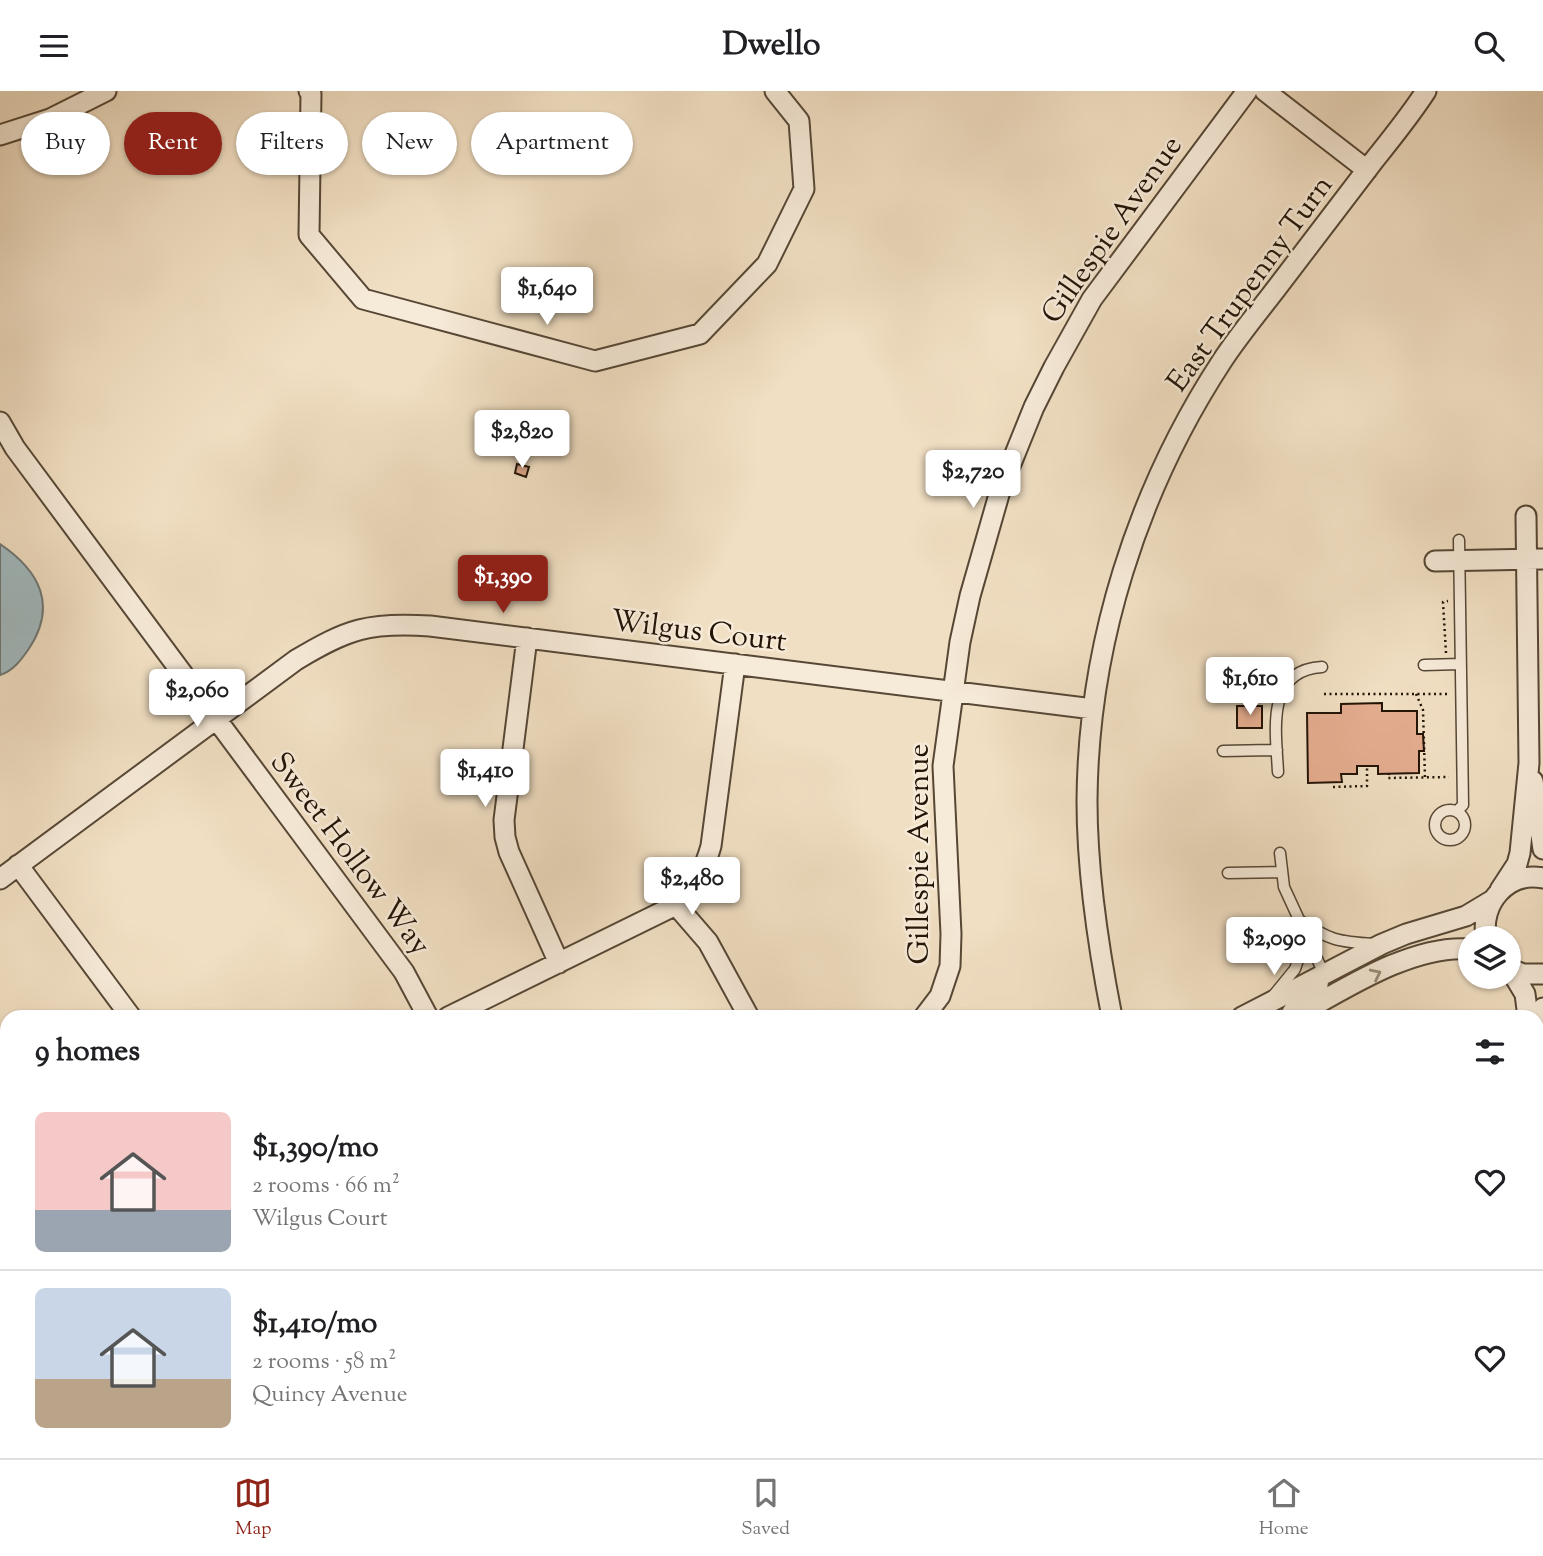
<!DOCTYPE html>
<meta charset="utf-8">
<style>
:root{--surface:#fff;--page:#f2f2f2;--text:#202124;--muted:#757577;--line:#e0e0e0;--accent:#8f2418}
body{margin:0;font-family:"Sorts Mill Goudy",serif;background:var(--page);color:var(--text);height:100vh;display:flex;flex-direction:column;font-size:26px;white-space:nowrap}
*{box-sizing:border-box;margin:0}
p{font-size:23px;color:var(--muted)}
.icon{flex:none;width:38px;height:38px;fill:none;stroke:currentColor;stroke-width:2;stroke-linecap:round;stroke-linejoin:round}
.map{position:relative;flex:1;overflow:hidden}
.details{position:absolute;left:0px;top:919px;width:1544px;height:450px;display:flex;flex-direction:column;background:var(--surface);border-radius:21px 21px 0 0;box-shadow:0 2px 5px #0004}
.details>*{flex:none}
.top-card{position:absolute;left:21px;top:21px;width:700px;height:63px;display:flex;gap:14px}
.controls{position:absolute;left:1458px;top:835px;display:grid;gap:14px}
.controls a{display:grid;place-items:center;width:63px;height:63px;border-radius:50%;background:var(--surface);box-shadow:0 2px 5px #0004;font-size:35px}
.price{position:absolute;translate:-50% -60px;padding:0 16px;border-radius:7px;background:#fff;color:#222;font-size:23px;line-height:46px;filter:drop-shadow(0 2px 4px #0008)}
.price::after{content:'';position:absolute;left:50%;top:42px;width:21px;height:16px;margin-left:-10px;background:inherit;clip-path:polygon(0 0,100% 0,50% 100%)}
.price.on{background:var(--accent);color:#fff}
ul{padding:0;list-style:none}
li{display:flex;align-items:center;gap:21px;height:175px;padding:0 35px}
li+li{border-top:2px solid var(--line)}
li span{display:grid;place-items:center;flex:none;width:196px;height:140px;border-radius:10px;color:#555}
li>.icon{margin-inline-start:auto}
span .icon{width:84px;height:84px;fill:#fffc;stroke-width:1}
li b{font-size:30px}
h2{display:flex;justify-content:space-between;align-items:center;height:84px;padding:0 35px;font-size:30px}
.chip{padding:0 24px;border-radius:32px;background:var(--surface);box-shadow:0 2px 5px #0004;font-size:24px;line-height:63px}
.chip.on{background:var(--accent);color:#fff}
header{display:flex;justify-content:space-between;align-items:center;height:91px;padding:0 35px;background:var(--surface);font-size:32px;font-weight:800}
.dock{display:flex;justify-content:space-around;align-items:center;height:98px;border-top:2px solid var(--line);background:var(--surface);font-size:19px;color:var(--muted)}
.dock a{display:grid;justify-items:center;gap:4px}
.dock .on{color:var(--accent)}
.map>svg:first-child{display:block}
.water{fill:#a1b9bf;stroke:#6f7775;stroke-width:2}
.building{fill:#e4ac8f;stroke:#231406;stroke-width:2}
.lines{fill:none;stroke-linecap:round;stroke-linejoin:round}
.lane-casing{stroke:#564735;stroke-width:13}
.street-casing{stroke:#564735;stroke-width:23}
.path{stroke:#231406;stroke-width:2.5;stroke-dasharray:2 3.5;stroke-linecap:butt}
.lane{stroke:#f6ead8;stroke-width:10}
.street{stroke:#f6ead8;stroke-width:19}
.oneway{stroke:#978a7a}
.labels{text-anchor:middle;stroke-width:5;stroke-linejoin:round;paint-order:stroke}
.street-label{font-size:30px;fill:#231406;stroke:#f6ead8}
</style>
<header><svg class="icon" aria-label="menu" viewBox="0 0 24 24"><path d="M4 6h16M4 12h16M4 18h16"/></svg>Dwello<svg class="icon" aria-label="search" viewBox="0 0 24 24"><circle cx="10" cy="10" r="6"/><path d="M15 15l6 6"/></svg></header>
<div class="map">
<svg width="1543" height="1367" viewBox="0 0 1543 1367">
<rect width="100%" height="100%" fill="#f1dfc3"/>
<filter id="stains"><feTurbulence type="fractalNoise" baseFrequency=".00286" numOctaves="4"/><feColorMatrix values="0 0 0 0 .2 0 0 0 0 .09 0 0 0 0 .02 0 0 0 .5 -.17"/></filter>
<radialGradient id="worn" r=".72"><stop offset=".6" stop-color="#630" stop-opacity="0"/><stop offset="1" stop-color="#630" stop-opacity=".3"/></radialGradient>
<path class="water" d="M0 453C40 480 58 515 28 559 21 569 13 580 0 584Z"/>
<path class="building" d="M517 373 529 376 526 386 515 382Z
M1382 612V620H1417V643H1423L1424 660H1419V682L1378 683V675H1357V683H1341L1342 691 1308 692 1307 622H1341V613Z
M1237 615H1262V637H1237Z"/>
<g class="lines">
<defs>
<path id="lane" d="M1424 574 1460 573
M1223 660 1277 659
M1278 681C1276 641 1265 579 1322 576
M1435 734a15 15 0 1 1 30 0a15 15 0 1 1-30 0Z
M1457 720 1463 714 1459 449
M1280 762 1284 796 1324 883 1322 898 1291 915 1284 926
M1228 782 1281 781
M1273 905 1295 878 1299 866V829C1329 849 1338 851 1374 853"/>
<path id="street" d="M309 0 311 3 309 144 363 208 595 270 700 243 767 173 804 98 799 30 775 0
M1265 0 1367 79
M0 44 50 28 106 0
M0 331 15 357 404 881 428 926
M1435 470 1543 468
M527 547 504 729 505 746 509 761 559 872
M1533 690 1543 758
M18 774 131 926
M0 788 296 569C348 538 368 531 430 535L1093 618
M1500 799 1517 773 1520 762 1529 672 1526 425
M676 814 708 851 749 926
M1486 847C1480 813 1507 780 1543 787
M1508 877 1523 883H1543
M1510 878 1525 903 1528 926
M448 926 676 814C695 796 704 780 711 755L735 573
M924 926 940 905 950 875 951 843 943 675 960 551 970 505 1000 400 1034 316 1054 276 1092 208 1247 0
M1112 926C1098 855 1087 782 1087 710 1088 555 1137 400 1222 270 1239 244 1260 219 1279 194 1310 153 1341 113 1372 72 1391 48 1410 25 1426 0
M1242 926 1382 853 1406 843 1466 825 1491 810
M1294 926C1343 899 1412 853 1470 858
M1536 962 1543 917
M1536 980 1543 1142
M0 1353 7 1356
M16 1362 25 1367
M747 1362 761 1367
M1075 1362 1078 1367
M313 1367 325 1362
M852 1367 857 1362
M1287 1367V1362"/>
</defs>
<use href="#lane" class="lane-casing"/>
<use href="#street" class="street-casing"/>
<path class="path" d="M1446 562 1443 511 1448 510
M1324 603H1447
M1416 603 1423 619 1425 687
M1389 682 1388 687 1449 686
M1333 696 1367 695V675"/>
<use href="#lane" class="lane"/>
<use href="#street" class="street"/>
</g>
<defs><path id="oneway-chevron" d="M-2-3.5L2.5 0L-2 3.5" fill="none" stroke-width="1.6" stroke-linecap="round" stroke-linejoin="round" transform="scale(1.75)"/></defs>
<use class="oneway" href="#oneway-chevron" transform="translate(1376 883) rotate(-26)"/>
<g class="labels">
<g class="street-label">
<text transform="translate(1111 138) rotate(-55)" y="10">Gillespie Avenue</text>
<text transform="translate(1249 192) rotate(-54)" y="10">East Trupenny Turn</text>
<text transform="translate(699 539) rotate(7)" y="10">Wilgus Court</text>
<text transform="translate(351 762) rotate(53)" y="10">Sweet Hollow Way</text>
<text transform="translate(918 763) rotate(-90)" y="10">Gillespie Avenue</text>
</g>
</g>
<rect width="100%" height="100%" filter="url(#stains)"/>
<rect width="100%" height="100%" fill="url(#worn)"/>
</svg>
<div class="controls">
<a><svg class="icon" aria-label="layers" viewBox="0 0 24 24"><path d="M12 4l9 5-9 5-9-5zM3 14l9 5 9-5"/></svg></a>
</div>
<b class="price" style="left:547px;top:236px">$1,640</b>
<b class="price" style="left:522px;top:379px">$2,820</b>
<b class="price" style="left:973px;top:419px">$2,720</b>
<b class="price on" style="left:503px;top:524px">$1,390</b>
<b class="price" style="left:1250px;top:626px">$1,610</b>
<b class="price" style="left:197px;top:638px">$2,060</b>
<b class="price" style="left:485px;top:718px">$1,410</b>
<b class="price" style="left:692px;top:826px">$2,480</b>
<b class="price" style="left:1274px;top:886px">$2,090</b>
<div class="top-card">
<a class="chip">Buy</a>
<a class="chip on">Rent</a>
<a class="chip">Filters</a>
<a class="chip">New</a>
<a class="chip">Apartment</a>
</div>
<section class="details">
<h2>9 homes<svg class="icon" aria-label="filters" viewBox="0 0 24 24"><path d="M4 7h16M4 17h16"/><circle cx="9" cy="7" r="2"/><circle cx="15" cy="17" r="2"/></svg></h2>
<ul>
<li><span style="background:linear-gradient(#f6c9c9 70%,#9aa5b1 0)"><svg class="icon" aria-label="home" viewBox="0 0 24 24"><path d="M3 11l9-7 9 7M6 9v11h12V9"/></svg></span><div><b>$1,390/mo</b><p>2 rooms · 66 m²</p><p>Wilgus Court</p></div><svg class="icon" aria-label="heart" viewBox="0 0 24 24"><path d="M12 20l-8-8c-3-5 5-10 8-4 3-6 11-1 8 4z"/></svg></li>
<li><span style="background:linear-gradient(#c9d6e8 65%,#b9a48a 0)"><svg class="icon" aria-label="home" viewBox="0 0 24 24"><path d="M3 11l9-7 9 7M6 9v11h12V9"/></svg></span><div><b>$1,410/mo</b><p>2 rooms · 58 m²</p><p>Quincy Avenue</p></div><svg class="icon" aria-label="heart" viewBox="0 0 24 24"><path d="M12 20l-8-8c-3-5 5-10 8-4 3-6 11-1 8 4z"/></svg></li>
</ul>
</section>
</div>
<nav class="dock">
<a class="on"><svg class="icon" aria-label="map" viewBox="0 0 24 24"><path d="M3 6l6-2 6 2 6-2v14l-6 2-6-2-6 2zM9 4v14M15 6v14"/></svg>Map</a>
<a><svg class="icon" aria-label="saved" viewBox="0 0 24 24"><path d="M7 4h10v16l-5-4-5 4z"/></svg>Saved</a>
<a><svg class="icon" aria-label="home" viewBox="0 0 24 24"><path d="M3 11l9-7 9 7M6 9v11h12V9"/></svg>Home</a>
</nav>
